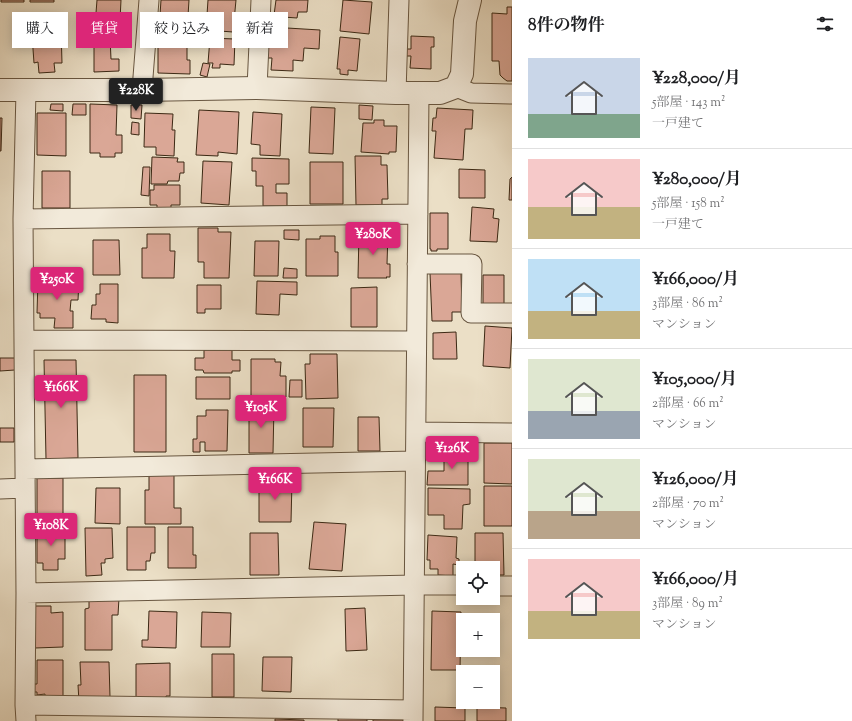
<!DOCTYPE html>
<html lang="ja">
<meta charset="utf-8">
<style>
:root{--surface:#fff;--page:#f6f6f6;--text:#202124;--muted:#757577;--line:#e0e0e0;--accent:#db2777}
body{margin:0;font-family:"Sorts Mill Goudy","Noto Serif JP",serif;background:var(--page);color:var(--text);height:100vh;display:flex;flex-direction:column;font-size:15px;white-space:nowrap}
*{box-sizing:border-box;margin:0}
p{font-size:13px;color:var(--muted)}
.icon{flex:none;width:22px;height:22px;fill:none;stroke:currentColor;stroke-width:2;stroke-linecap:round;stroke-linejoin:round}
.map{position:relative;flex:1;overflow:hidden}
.details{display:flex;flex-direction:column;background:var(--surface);width:340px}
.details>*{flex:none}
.hud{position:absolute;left:12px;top:12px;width:380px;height:36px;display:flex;gap:8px}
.fabs{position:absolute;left:456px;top:561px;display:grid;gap:8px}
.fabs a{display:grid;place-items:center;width:44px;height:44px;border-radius:0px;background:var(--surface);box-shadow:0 2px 10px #0003;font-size:20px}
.price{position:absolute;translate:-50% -34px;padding:0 9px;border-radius:4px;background:var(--accent);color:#fff;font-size:13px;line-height:26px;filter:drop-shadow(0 1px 2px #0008)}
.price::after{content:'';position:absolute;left:50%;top:24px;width:12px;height:9px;margin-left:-6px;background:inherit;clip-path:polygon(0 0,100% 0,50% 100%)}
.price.selected{background:#222;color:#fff}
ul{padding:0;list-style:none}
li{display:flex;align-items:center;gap:12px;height:100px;padding:0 16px}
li+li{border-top:1px solid var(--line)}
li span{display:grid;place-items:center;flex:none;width:112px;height:80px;border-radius:0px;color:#555}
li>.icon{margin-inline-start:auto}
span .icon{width:48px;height:48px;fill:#fffc;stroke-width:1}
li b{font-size:17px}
h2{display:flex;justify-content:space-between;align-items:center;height:48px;padding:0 16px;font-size:17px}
.pill{padding:0 14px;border-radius:0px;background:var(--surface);box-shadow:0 2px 10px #0003;font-size:14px;line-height:36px}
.pill.selected{background:var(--accent);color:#fff}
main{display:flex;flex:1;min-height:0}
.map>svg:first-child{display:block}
.building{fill:#daa796;stroke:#3c2914}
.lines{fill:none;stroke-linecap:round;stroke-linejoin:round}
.minor-casing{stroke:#685640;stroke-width:21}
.tertiary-casing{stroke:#685640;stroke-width:24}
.minor{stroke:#f2eada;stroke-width:19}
.tertiary{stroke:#f2eada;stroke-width:22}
</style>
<main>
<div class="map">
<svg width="512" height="721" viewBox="0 0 512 721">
<rect width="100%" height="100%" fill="#ebdfc6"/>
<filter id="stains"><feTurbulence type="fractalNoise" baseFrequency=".005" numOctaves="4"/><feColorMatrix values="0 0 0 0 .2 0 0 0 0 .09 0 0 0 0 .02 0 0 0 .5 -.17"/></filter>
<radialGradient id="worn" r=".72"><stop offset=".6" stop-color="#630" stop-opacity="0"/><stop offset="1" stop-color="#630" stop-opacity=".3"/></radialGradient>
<path class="building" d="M1 0H24V2H1Z
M30 0H54V2H30Z
M97 0H121L120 20 117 19 116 23 100 21V13H96Z
M161 0H189L188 16H193L192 31 159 30Z
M208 0H236L233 32 206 30Z
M276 0H308L307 12H298L297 18 283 17V15H274Z
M343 0 372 2 369 34 340 31Z
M507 7H512V81H507L503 78 500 75 499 61H492V13L507 14Z
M53 20 54 30 61 29 62 63H54L55 72 39 73 38 62 34 63 31 21Z
M287 28 320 30 319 49 304 48 303 61 293 60V71L271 70 272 58H266L267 41 272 42 273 31 287 32Z
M411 36 434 37V47H431V69L410 68 411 56H406V49H411Z
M94 37H110L111 59H119V71L94 72Z
M340 37 360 39 357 71 348 70V75L340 74V69H337Z
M158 38 185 39 184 45H187V60H190V74L158 73Z
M210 38 235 39 234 65 220 64V68H212L213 63H208Z
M203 63 210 64 207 77 200 75Z
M51 104H63V111L50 110Z
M73 104H86V115H72Z
M90 104 117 105 116 135H122V153H115V157H100V153H90Z
M131 105H142L141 119 131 118Z
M359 105 373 106 372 120 359 119Z
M311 107 335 108 333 154 309 153Z
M437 108 473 110 472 129H465L463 160 434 158 436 131H432L433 118H436Z
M199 110 239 112 237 154 218 152V156L196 155Z
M253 112 282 114 280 156 260 155V145L251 144Z
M37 113H66V156L37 155Z
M145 113 173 114 172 130H175L174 156 156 155V147H144Z
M0 118H2L1 151H0Z
M374 120H384V126H397L396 152H389V154L361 152 363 123H374Z
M132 122 139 123V135L131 134Z
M355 156H381V165H387L388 199H382V205H356Z
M152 157 178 158 177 162H184V173H180L179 181H168L167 184H151Z
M252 158 289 159V184H276V193H287V206H263V186H256V171H252Z
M203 161 232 162 229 205 201 203Z
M310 162H343V204H310Z
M143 167H150L149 196 141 195Z
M459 169 485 170V198H459Z
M42 171H70V208H42Z
M512 177V200H509L510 179Z
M154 185H180V205H171V210L157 209V205H150V190H154Z
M472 207 494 209 493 218 499 219 497 242 470 241Z
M430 213H448V249H437V251H431V249H430Z
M198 228H218V232H231L229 278H204V262H198Z
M284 230H299V240L284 239Z
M359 233H388L387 264H390V277H386L387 278H358Z
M147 234H170V251H175L174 278H142V248H147Z
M320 236H335V252H338V276H306V239H320Z
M93 240H119L120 275H93Z
M255 241H279L278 276H254Z
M284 268 297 269V278H283Z
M461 272 462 312H452V321H432L430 273Z
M483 275H504V305H483Z
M38 280H79L78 300H71L70 311H73V328H54L55 318H40V313H37Z
M257 281 297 282V295L280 294 279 315 256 314Z
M100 284H118V323L106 322V319H91L92 305H96V294H100Z
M197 285H221V309H205V313H197Z
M377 287V327H351V288Z
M485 326 512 328 510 368 483 366Z
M456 332 457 359H433V333Z
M204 350H232V360H240V371H232V373H204L203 370H195V358H204Z
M310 354H337L338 398 306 399 305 364H310Z
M0 358H15V370L0 371Z
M251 359H275V362H281L280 376H286V397H251Z
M44 360H76L78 458 46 459Z
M134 375H166V452H134Z
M196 377H230V399H196Z
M290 380H302V397H289Z
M249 405 274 406 273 453H249Z
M303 408H334L333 447H303Z
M206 410H228L227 451H205V442H200V452H193V439H197V416H206Z
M358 417H379L380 451H358Z
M0 428H14V442H0Z
M484 443H512V484L484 483Z
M444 451H468V485H427L428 471H444Z
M149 473 174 474V508H181V524H145V490H149Z
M37 478H63V520H58V525H37Z
M259 481H292L291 522H259Z
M484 486H512V526H484Z
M96 488H120V524L95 523Z
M428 488 470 489V504L463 505 462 529H444V515H428Z
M314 522 346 524 342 571 309 569Z
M127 527H155V553H151L150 561H146V570H127Z
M168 527H193V555H196V568H168Z
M37 528 65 529V559H58V570H43V563H37Z
M85 528H112L113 558 105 559V563H101L102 575 86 576Z
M250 533H278L279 575H250Z
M475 533H503L504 575H493V568H480V562H475Z
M428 535 457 537 456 558 459 559V565L453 564V576L438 575V569H430V560H427Z
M89 598H119L118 615H112V650H85V609L89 608Z
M34 606H51V613L63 612V647L35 648Z
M365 608 367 650 346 651 345 609Z
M149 611 177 612 176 648 142 647V640H148Z
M432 611 461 612 460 670H431Z
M202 612 231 613 230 647H201Z
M212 654H234V697H212Z
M263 657H292L291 692 262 691Z
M37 660H63V697H45V694L37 695V692H34V684H37Z
M80 662H109L110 697 79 702 78 685H81Z
M170 663V696H166V698H136V664Z
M435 707 465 708V721H435Z
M477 707 506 708V721H477Z
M338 715 367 716V721H338Z
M373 717 403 718V721H373Z
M275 719 304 720V721H275Z"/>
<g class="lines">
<defs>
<path id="minor" d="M456 87 471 93 512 94
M257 88 261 0
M26 90 23 219 26 593 25 705 26 721
M142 90 149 0
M396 93 399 0
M23 219 418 214
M417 264H472L471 313H512
M24 340 416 341
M416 432 512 433
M25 469 415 461
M0 489 25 488
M493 586H512
M26 593 415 585H463
M25 705 413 710
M413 721 419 93"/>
<path id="tertiary" d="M0 90H142L257 88 396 93H440L456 87 462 74 465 21 470 0"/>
</defs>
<use href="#minor" class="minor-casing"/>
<use href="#tertiary" class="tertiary-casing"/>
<use href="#minor" class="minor"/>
<use href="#tertiary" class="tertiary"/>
</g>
<rect width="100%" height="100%" filter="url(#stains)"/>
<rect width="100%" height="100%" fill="url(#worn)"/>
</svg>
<div class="fabs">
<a><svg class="icon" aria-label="locate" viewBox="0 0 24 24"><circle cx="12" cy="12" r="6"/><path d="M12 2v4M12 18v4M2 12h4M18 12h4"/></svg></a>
<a>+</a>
<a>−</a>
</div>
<b class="price selected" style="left:136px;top:112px">¥228K</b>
<b class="price" style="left:373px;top:256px">¥280K</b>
<b class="price" style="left:57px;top:301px">¥250K</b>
<b class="price" style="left:61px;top:409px">¥166K</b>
<b class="price" style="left:261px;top:429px">¥105K</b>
<b class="price" style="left:452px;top:470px">¥126K</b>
<b class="price" style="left:275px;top:501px">¥166K</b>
<b class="price" style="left:51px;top:547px">¥108K</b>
<div class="hud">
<a class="pill">購入</a>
<a class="pill selected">賃貸</a>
<a class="pill">絞り込み</a>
<a class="pill">新着</a>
</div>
</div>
<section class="details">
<h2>8件の物件<svg class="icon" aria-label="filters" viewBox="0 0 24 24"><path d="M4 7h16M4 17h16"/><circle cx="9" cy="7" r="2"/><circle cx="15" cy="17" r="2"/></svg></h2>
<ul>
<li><span style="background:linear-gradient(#c9d6e8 70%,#7fa58c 0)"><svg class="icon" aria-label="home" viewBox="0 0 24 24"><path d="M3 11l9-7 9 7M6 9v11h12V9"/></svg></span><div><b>¥228,000/月</b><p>5部屋 · 143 m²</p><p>一戸建て</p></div></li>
<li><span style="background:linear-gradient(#f6c9c9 60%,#c2b280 0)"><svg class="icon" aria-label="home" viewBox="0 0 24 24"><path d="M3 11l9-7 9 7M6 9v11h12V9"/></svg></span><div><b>¥280,000/月</b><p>5部屋 · 158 m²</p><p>一戸建て</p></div></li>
<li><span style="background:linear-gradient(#bfe0f5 65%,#c2b280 0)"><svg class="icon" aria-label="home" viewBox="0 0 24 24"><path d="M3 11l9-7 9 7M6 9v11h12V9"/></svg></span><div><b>¥166,000/月</b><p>3部屋 · 86 m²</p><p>マンション</p></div></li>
<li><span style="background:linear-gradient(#dfe7d0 65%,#9aa5b1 0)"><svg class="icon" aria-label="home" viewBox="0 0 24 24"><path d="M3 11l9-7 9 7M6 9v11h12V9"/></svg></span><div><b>¥105,000/月</b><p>2部屋 · 66 m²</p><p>マンション</p></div></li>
<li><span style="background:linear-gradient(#dfe7d0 65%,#b9a48a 0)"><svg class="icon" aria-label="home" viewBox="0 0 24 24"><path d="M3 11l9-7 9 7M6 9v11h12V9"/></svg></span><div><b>¥126,000/月</b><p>2部屋 · 70 m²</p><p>マンション</p></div></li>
<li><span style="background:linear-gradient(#f6c9c9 65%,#c2b280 0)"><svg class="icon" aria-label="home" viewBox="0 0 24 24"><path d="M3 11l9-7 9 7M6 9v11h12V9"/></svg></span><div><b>¥166,000/月</b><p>3部屋 · 89 m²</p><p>マンション</p></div></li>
</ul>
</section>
</main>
